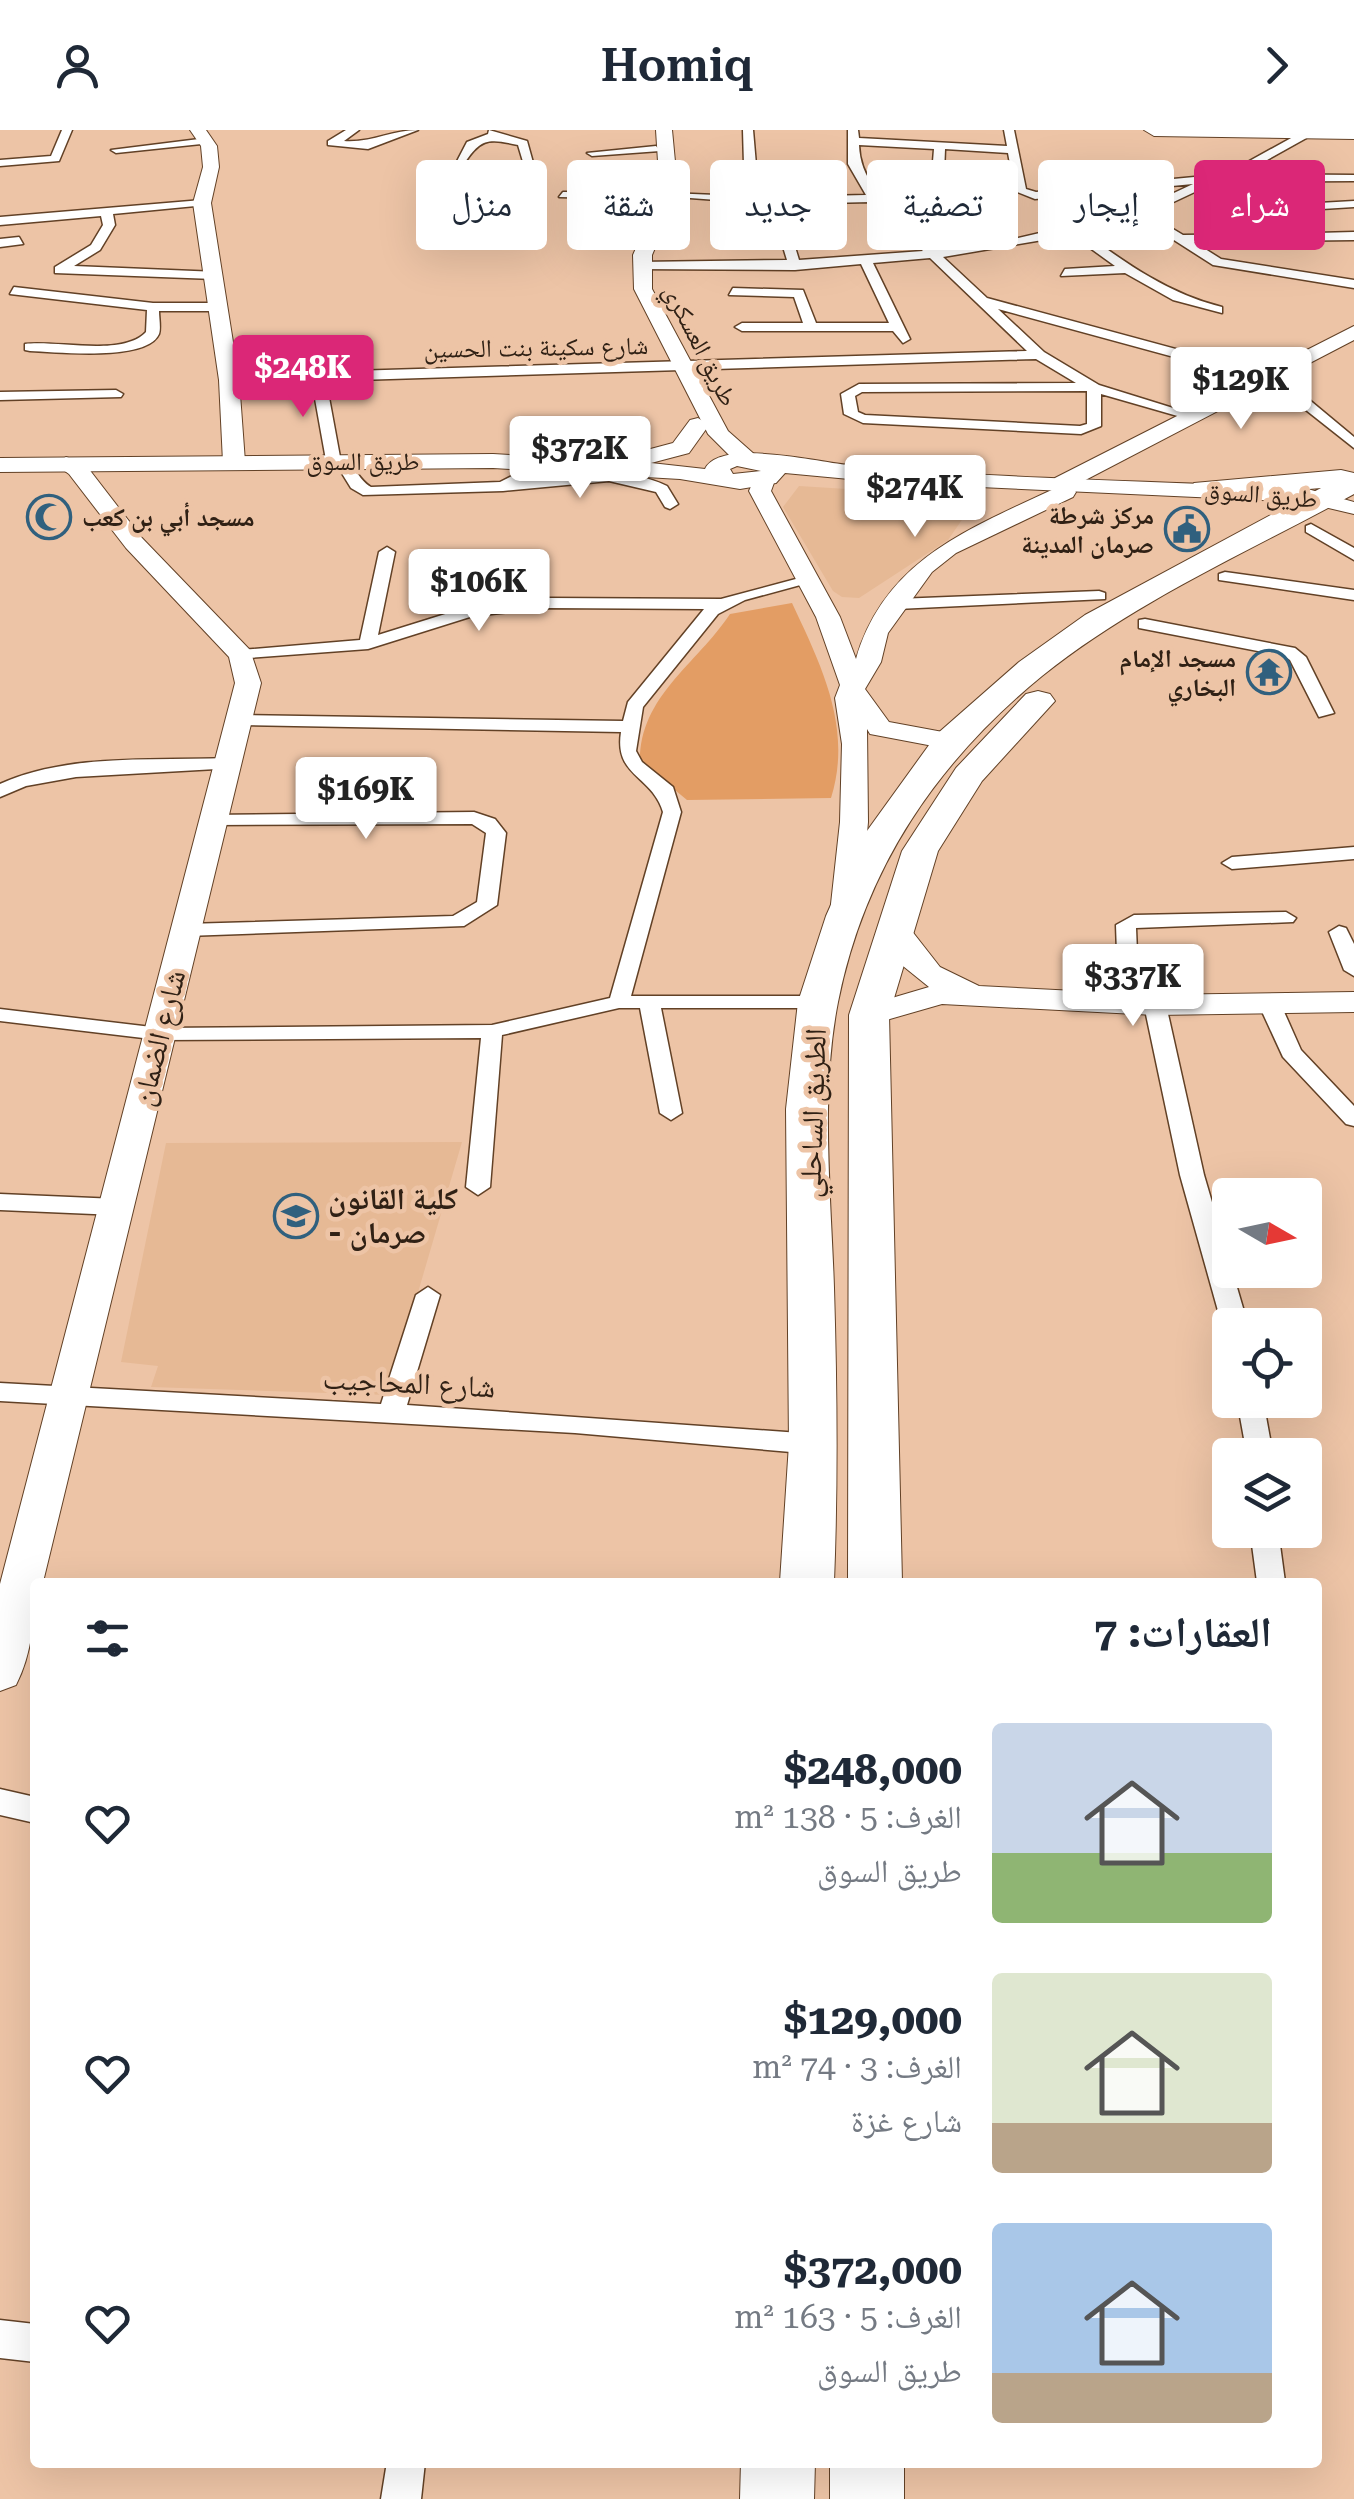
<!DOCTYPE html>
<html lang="ar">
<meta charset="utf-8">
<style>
:root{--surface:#fff;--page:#f2f2f3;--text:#1f2937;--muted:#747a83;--accent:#db2777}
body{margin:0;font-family:"Roboto Serif","Noto Naskh Arabic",serif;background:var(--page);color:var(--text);direction:rtl;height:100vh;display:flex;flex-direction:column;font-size:38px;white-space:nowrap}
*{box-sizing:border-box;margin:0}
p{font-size:32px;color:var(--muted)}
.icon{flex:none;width:55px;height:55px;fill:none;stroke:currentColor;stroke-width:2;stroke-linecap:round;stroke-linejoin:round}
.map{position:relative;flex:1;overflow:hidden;direction:ltr}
.panel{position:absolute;left:30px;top:1448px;width:1292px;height:890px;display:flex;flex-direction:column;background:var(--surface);border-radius:10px;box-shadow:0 10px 40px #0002;direction:rtl}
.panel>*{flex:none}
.hud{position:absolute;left:30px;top:30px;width:1295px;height:90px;direction:rtl;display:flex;gap:20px}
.needle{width:65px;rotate:99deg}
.buttons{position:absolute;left:1212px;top:1048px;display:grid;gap:20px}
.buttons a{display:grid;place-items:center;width:110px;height:110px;border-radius:10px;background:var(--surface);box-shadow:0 10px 40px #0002;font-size:50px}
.price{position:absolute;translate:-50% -85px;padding:0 22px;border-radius:10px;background:#fff;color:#222;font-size:32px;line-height:65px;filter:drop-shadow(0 2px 5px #0008)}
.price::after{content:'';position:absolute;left:50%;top:60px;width:30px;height:22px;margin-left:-15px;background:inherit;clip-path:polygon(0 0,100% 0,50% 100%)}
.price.current{background:var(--accent);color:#fff}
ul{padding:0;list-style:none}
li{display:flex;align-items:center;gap:30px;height:250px;padding:0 50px}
li span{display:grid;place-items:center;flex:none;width:280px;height:200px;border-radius:10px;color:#555}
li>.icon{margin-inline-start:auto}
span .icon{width:120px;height:120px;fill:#fffc;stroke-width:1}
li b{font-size:42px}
h2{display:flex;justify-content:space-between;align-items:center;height:120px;padding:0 50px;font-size:42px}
.pill{padding:0 35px;border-radius:10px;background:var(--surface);box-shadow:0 10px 40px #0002;font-size:35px;line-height:90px}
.pill.current{background:var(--accent);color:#fff}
header{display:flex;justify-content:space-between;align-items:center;height:130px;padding:0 50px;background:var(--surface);font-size:45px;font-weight:600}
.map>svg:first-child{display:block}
.built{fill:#e6b995}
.green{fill:#e39d64}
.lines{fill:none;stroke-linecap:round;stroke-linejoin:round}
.street-casing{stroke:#624126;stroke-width:3}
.secondary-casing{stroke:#624126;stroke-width:2}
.primary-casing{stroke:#624126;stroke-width:2}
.highway-casing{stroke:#624126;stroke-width:2}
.street{fill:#fff;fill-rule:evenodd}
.secondary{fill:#fff;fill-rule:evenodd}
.primary{fill:#fff;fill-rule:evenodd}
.highway{fill:#fff;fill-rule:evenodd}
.labels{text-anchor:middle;stroke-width:9;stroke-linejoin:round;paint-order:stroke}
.far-street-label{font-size:25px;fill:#302115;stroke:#edc4a6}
.far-poi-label{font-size:25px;font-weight:bold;fill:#302115;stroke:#edc4a6;text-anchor:end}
.street-label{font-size:30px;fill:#302115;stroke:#edc4a6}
.poi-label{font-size:30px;font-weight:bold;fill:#302115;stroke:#edc4a6;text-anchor:start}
</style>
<header><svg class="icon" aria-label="forward" viewBox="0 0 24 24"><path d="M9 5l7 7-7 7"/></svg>Homiq<svg class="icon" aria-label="person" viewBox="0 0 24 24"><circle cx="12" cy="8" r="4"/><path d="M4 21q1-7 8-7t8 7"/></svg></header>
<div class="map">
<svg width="1354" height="2369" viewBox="0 0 1354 2369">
<rect width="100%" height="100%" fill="#edc4a6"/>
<path class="built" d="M799 356 959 366 973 374 948 410 859 468 842 467 833 461 783 377Z
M462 1012 388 1265 151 1257 158 1236 121 1232 166 1013Z"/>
<path class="green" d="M792 473C821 535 853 598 831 668L687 670 640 631C640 566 696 535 730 484Z"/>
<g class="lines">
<defs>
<path id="street" d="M62 0H72L59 31 0 36V30L51 26Z
M346 0H359L344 11C371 13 392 0 418 0L368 19 328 15V11Z
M489 0 527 11 537 47 527 45 518 15C486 8 480 9 462 37H454L467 12 488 4Z
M743 0H753L756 35 778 67 866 65 848 34V0H858L859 8 1007 16 1004 0H1014L1026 59 1036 62 1226 44 1302 2H1310V6L1242 44 1354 45V51L1216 52 1148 84 1183 105 1266 104 1245 84 1249 77 1354 71V77L1257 83 1279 104 1354 102V110L1194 112 1221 129 1354 150V158L1213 135 1138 87 1083 102C1127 134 1169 164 1222 177V183L1173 170 1125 143 1061 146 1065 139 1115 136 1072 105 943 127 987 168 1283 248 1354 307V318L1273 254 998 179 1044 222 1099 255 1202 287 1195 291 1101 264V296L1081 304 863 293 844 284 841 264 859 254 1076 253 1036 229 326 251 340 327C355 333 357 349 371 357L500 352 544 330 551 334 549 337 527 349C575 343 622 335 667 356L678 374 670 379 665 377 656 362 609 351 503 361 363 365 351 358 338 337 326 330 312 252 229 254 222 250 229 246 318 242 1027 221 930 128 873 133 910 209 903 213 893 201H742L735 197 742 193H803L794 167 729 165 733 158 803 160 816 193H889L861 134 795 140 635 139 639 132 787 130 770 74 663 66 669 63 767 67 744 35ZM859 15 934 19 932 44 938 47 944 44 945 19 1008 23 1015 61 1035 69 1193 54 1142 78 1124 74 1130 82 1014 109 936 120 912 98 968 88V84L905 91C882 69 860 48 859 15ZM871 72 923 121 799 130 782 74ZM1087 261V294L1080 296 865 285 858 282 855 266 862 262Z
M207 8 211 13 116 23 111 20Z
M656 16 660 21 592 26 587 23Z
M563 62 655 63 661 66 655 69 559 67Z
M202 70 206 75 113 84 115 95 100 120 74 136 218 142 214 149 55 143V137L91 115 103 95 101 86 0 95V87Z
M19 107 23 114 0 117V109Z
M14 157 153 173H219L225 177 219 181H159C159 188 161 198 159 204 147 232 56 222 30 221L25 220V214C57 210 123 227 146 202L147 180 10 164Z
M116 260 123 264 121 267 0 270V262Z
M1311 394 1354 418V430L1306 402V396Z
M387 417 395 422 378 505 471 476 548 468 721 469 807 446 815 451 745 470 718 484 643 577 636 621 642 632 673 657 681 682 631 866H818L829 872 818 878H661L682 983 671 990 660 983 640 878H619L502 905 490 1057 478 1065 466 1057 481 908 160 910 0 891V879L160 898 492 895 610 868 663 682C652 645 614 647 621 602L239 595 230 590 239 585 623 591 628 572 704 479 548 478 473 486 368 519 235 529V521L241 520 360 510 379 422Z
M1225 442 1354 460V470L1219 450V444Z
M1099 461 1105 463V469L897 479 889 474 897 469Z
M1145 489 1295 518 1306 527 1334 583 1319 587 1290 530 1284 526 1139 498V490Z
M228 628 234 630V638L76 647 26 656 0 667V654C68 623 155 631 228 628Z
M474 682 495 689 506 703 497 775 464 796 186 806 176 800 186 794 453 786 477 772 486 703 472 694 214 695 207 693V685Z
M1354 717V729L1232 739 1222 733 1232 727Z
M1286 782 1296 788 1293 792 1136 798 1137 823 1166 875 1204 1045 1248 1195H1230V1202L1222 1195 1180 1045 1144 875 1117 823 1116 795 1134 785Z
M1339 796 1346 798 1354 814V846L1344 840 1329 802Z
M1270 869 1281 875 1301 920 1354 976V996L1346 994 1283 927 1259 875Z
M0 1064 117 1069 129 1077 117 1085 0 1080Z
M428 1157 440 1165 407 1275 814 1304 823 1307 827 1314 823 1321 814 1324 575 1303 0 1271V1253L381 1274 416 1165Z
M1237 1270H1263L1273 1325H1247Z
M1250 1400H1278L1285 1452H1257Z
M0 1659 35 1667V1693L0 1685Z
M0 2190 35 2194V2232L0 2228Z
M387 2332H425L421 2369H381Z"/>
<path id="secondary" d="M190 0H206L217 16 219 37 211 73 239 250 245 332 234 339 223 332 219 250 193 73 203 37 201 16Z
M656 0H672L678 63 652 125V159L728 301 754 324V334H738L708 304 634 159 633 125 660 63Z
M1354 196V210L1072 357 1076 362 1073 367 956 423 932 442 888 503 881 532 865 559 889 592 959 605 963 611 949 619 870 604 867 599 868 692 860 783 856 789H834L830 783 840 692 842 614 835 568 840 555 816 487 749 361 756 345H772L775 350 771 361 840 487 856 529C885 429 971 398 1056 358L1052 353 1055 348Z
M66 327 85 334 142 408 250 520 261 553 43 1452H35C35 1487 32 1524 16 1555L0 1561V1454L235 553 229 527 126 418 69 344 55 334Z
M893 788 904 791 940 837 979 856 1155 865 1354 862V882L1155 885 942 874 869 895 858 892 853 885 858 878 929 857 903 836 878 797Z"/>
<path id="primary" d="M698 288 709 295 689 323 651 333 705 339C720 308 817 332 849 335 1000 349 1153 351 1304 358L1354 372V384L1303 372 892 353 785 343 776 353 740 359 680 349 493 338 0 342V328L493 324 625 332 628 325 673 313 690 290ZM737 336 761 341 733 344 730 339Z"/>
<path id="highway" d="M1144 0H1354V9L1154 6Z
M1341 340 1354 343V364C1250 421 1135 471 1042 546 937 632 865 737 838 872 820 964 831 1064 834 1158 837 1256 838 1353 834 1452H780L789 1314 786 979 798 872 826 786 859 712 937 604 1019 532 1085 485 1321 358 1204 368 1190 359 1194 353Z
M1038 561 1050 564 1055 571 982 651 938 721 889 885 902 1452H848L849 885 902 721 956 638 1026 564Z
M741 2332H815L814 2369H740Z
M830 2332H904V2369H830Z"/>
</defs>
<use href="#street" class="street-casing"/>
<use href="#secondary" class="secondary-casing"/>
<use href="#primary" class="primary-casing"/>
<use href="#highway" class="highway-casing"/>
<use href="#street" class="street"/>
<use href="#secondary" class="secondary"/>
<use href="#primary" class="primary"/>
<use href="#highway" class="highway"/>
</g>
<defs>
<symbol id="mosque-ring" viewBox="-11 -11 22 22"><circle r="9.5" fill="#edc4a6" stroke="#30607e" stroke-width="1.5"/><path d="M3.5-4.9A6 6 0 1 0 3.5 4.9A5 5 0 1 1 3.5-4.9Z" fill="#30607e"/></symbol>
<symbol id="civic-ring" viewBox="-11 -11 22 22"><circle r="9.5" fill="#edc4a6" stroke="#30607e" stroke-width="1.5"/><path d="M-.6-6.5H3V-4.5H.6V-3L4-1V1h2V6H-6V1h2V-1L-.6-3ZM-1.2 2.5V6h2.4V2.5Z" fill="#30607e"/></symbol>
<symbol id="temple-ring" viewBox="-11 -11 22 22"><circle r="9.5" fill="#edc4a6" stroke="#30607e" stroke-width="1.5"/><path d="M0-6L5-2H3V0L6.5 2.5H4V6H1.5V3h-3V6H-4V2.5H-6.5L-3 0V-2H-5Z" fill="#30607e"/></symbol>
<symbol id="university-ring" viewBox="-11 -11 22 22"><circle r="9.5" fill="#edc4a6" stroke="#30607e" stroke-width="1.5"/><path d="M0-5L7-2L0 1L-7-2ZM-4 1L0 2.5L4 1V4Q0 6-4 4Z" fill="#30607e"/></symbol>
</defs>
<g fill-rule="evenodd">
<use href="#mosque-ring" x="24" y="362" width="50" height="50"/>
<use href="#civic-ring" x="1162" y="374" width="50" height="50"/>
<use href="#temple-ring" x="1244" y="517" width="50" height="50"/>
<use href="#university-ring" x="271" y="1061" width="50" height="50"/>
</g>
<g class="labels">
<g class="far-street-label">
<text transform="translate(701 215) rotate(63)" y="9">طريق العسكري</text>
<text transform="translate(536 217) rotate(-1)" y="9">شارع سكينة بنت الحسين</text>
<text x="363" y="340">طريق السوق</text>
<text transform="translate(1261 364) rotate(5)" y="9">طريق السوق</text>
</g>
<g class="far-poi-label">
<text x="1154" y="394">مركز شرطة<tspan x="1154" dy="29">صرمان المدينة</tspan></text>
<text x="82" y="396" text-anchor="start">مسجد أبي بن كعب</text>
<text x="1236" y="537">مسجد الإمام<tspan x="1236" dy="29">البخاري</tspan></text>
</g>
<g class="street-label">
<text transform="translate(159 908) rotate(-76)" y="10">شارع الضمان</text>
<text transform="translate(813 983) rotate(-88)" y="10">الطريق الساحلي</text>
<text transform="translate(409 1253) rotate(3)" y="10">شارع المحاجيب</text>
</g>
<g class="poi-label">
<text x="328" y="1079">كلية القانون<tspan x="328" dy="34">- صرمان</tspan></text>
</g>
</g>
</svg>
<div class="buttons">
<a><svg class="needle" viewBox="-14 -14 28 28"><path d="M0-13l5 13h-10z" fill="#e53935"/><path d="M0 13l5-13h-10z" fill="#747a83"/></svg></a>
<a><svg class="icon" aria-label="locate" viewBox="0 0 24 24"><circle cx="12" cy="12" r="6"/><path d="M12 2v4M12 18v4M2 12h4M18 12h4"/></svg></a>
<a><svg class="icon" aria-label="layers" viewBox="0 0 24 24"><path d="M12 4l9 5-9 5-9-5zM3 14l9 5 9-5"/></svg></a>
</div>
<b class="price current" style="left:303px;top:290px">$248K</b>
<b class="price" style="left:1241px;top:302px">$129K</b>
<b class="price" style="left:580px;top:371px">$372K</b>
<b class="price" style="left:915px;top:410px">$274K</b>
<b class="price" style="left:479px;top:504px">$106K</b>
<b class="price" style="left:366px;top:712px">$169K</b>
<b class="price" style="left:1133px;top:899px">$337K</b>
<div class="hud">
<a class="pill current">شراء</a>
<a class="pill">إيجار</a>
<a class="pill">تصفية</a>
<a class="pill">جديد</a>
<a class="pill">شقة</a>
<a class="pill">منزل</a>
</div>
<section class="panel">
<h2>العقارات: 7<svg class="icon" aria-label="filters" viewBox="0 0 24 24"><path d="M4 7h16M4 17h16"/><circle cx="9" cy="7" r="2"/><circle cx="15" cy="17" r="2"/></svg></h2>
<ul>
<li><span style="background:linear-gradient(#c9d6e8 65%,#8fb573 0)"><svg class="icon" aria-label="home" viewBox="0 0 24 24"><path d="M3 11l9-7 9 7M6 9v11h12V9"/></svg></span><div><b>$248,000</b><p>الغرف: 5 · 138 m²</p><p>طريق السوق</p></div><svg class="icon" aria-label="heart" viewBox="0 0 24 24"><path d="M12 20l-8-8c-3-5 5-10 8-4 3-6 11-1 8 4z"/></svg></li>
<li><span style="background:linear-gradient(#dfe7d0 75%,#b9a48a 0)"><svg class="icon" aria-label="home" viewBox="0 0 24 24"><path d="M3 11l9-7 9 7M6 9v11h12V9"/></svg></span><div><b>$129,000</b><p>الغرف: 3 · 74 m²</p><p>شارع غزة</p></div><svg class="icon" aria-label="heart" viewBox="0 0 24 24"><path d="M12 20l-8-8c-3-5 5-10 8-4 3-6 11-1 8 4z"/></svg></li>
<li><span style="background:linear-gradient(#a9c7e8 75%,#b9a48a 0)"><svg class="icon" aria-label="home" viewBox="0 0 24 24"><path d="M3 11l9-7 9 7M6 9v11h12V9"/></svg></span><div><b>$372,000</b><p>الغرف: 5 · 163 m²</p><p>طريق السوق</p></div><svg class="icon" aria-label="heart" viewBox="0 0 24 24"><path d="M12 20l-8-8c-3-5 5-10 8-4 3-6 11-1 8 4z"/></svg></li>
</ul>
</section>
</div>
